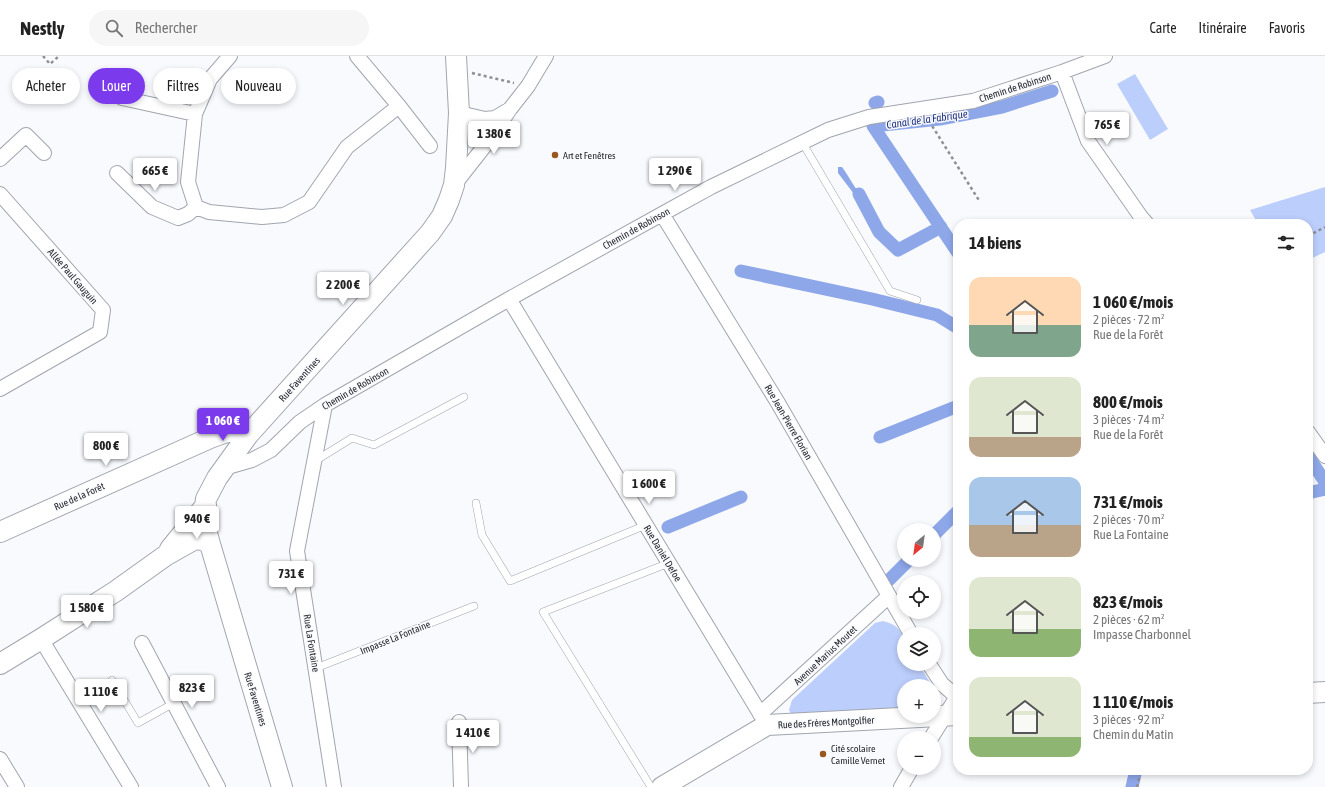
<!DOCTYPE html>
<html lang="fr">
<meta charset="utf-8">
<style>
:root{--surface:#fff;--page:#f6f6f6;--text:#222;--muted:#767676;--line:#e0e0e0;--accent:#7c3aed}
body{margin:0;font-family:"Asap Condensed",sans-serif;background:var(--page);color:var(--text);height:100vh;display:flex;flex-direction:column;font-size:15px;white-space:nowrap}
*{box-sizing:border-box;margin:0}
p{font-size:13px;color:var(--muted)}
.icon{flex:none;width:22px;height:22px;fill:none;stroke:currentColor;stroke-width:2;stroke-linecap:round;stroke-linejoin:round}
.map{position:relative;flex:1;overflow:hidden}
.side{position:absolute;left:953px;top:163px;width:360px;height:556px;display:flex;flex-direction:column;background:var(--surface);border-radius:16px;box-shadow:0 2px 6px #0003}
.side>*{flex:none}
.guide{position:absolute;left:12px;top:12px;width:380px;height:36px;display:flex;gap:8px}
.needle{width:26px;rotate:209deg}
.fabs{position:absolute;left:897px;top:467px;display:grid;gap:8px}
.fabs a{display:grid;place-items:center;width:44px;height:44px;border-radius:50%;background:var(--surface);box-shadow:0 2px 6px #0003;font-size:20px}
.price{position:absolute;translate:-50% -34px;padding:0 9px;border-radius:4px;background:#fff;color:#222;font-size:13px;line-height:26px;filter:drop-shadow(0 1px 2px #0008)}
.price::after{content:'';position:absolute;left:50%;top:24px;width:12px;height:9px;margin-left:-6px;background:inherit;clip-path:polygon(0 0,100% 0,50% 100%)}
.price.current{background:var(--accent);color:#fff}
ul{padding:0;list-style:none}
li{display:flex;align-items:center;gap:12px;height:100px;padding:0 16px}
li span{display:grid;place-items:center;flex:none;width:112px;height:80px;border-radius:12px;color:#555}
li>.icon{margin-inline-start:auto}
span .icon{width:48px;height:48px;fill:#fffc;stroke-width:1}
li b{font-size:17px}
h2{display:flex;justify-content:space-between;align-items:center;height:48px;padding:0 16px;font-size:17px}
.pill{padding:0 14px;border-radius:18px;background:var(--surface);box-shadow:0 2px 6px #0003;font-size:14px;line-height:36px}
.pill.current{background:var(--accent);color:#fff}
header{display:flex;align-items:center;gap:24px;box-sizing:border-box;height:56px;padding:0 20px;background:var(--surface);border-bottom:1px solid var(--line)}
header strong{font-size:19px}
nav{display:flex;gap:22px;margin-inline-start:auto;font-size:14px}
.search{width:280px;height:36px;background:var(--page);display:flex;align-items:center;gap:10px;box-sizing:border-box;padding:0 14px;border-radius:22px;color:var(--muted);font-size:15px}
.map>svg:first-child{display:block}
.green{fill:#bccefc}
.water{fill:#8ea7e9}
.lines{fill:none;stroke-linecap:round;stroke-linejoin:round}
.canal{stroke:#8ea7e9;stroke-width:13}
.lane-casing{stroke:#a1a5ae;stroke-width:8}
.street-casing{stroke:#a1a5ae;stroke-width:16}
.secondary-casing{stroke:#a1a5ae;stroke-width:22}
.path{stroke:#8e8f93;stroke-width:2.5;stroke-dasharray:3 3;stroke-linecap:butt}
.lane{stroke:#fff;stroke-width:7}
.street{stroke:#fff;stroke-width:14}
.secondary{stroke:#fff;stroke-width:20}
.poi-dot{fill:#96581e;stroke:#f9fafe;stroke-width:1.5}
.labels{text-anchor:middle;stroke-width:3;stroke-linejoin:round;paint-order:stroke}
.street-label{font-size:10px;fill:#27292d;stroke:#f9fafe}
.poi-label{font-size:10px;fill:#27292d;stroke:#f9fafe;text-anchor:start}
.water-label{font-size:11px;font-style:italic;fill:#223481;stroke:#f9fafe}
</style>
<header>
<strong>Nestly</strong>
<div class="search"><svg class="icon" aria-label="search" viewBox="0 0 24 24"><circle cx="10" cy="10" r="6"/><path d="M15 15l6 6"/></svg>Rechercher</div>
<nav><a>Carte</a><a>Itinéraire</a><a>Favoris</a></nav>
</header>
<div class="map">
<svg width="1325" height="731" viewBox="0 0 1325 731">
<rect width="100%" height="100%" fill="#f9fafe"/>
<path class="green" d="M1135 18 1168 73 1150 84 1117 28Z
M1325 131V196L1308 204V168H1258L1250 154Z
M883 565C908 571 904 587 904 608H919L932 630H904V656L792 660 789 654 792 644 875 567Z"/>
<path class="water" d="M838 111H842C849 120 853 130 861 139L854 138 838 117Z"/>
<g class="lines">
<path class="canal" d="M875 47 878 46
M859 138 879 176 898 194 941 171
M958 197 873 70 940 63 1002 51 1052 35
M741 215 872 243 937 259 958 272
M880 381 958 350
M1308 400 1325 426
M1308 437 1325 433
M668 471 741 441
M934 479 958 455
M889 524 909 504
M1132 731 1136 714"/>
<defs>
<path id="lane" d="M802 86 890 235 917 244
M315 405 352 382 374 389 464 341
M476 447 482 479 510 525 646 469
M316 612 474 550
M112 624 138 667 174 647
M651 731 543 556 669 507"/>
<path id="street" d="M230 0 210 23 195 58 188 126 196 151 209 156 262 161 284 159 309 146 347 91 399 50
M357 0 399 50 430 90
M1062 16 1088 85 1141 161 1147 168
M122 42 195 58
M459 57 485 63 495 62 510 53
M0 103 26 79 44 97
M117 117 152 151 178 162 188 158 196 151
M454 129 487 87 510 53 528 30 546 0
M0 138 103 254 100 276 0 333
M662 158 778 347 911 578
M509 243 767 669
M325 349 297 495 334 731
M1308 376 1325 400
M224 412 252 404 271 394 300 366 325 349 509 243 662 158 711 131 828 74 869 61 973 45 1062 16 1105 0
M41 583 131 731
M142 587 218 731
M929 608 942 628 957 641
M760 658 889 540
M459 666 461 731
M931 682 958 639
M0 703 17 731
M901 731 912 712"/>
<path id="secondary" d="M0 476 210 382 224 377 235 375 248 379
M170 493 206 449
M0 608 41 583 116 535 165 500 188 487 195 483 203 484 210 488
M1308 637 1325 636
M282 731 210 488 205 470 204 458 206 443 217 422 248 379 430 177 442 160 449 144 454 129 456 112 459 57 456 0
M662 731 767 669 958 659"/>
</defs>
<use href="#lane" class="lane-casing"/>
<use href="#street" class="street-casing"/>
<use href="#secondary" class="secondary-casing"/>
<path class="path" d="M43 0 50 8 59 0
M472 17 514 27
M929 65 980 146
M1308 180 1325 171
M1137 731 1141 714"/>
<use href="#lane" class="lane"/>
<use href="#street" class="street"/>
<use href="#secondary" class="secondary"/>
</g>
<g class="poi-dot">
<circle cx="555" cy="99" r="4"/>
<circle cx="823" cy="698" r="4"/>
</g>
<g class="labels">
<g class="street-label">
<text transform="translate(1015 31) rotate(-18)" y="4">Chemin de Robinson</text>
<text transform="translate(636 172) rotate(-29)" y="4">Chemin de Robinson</text>
<text transform="translate(73 220) rotate(49)" y="4">Allée Paul Gauguin</text>
<text transform="translate(299 323) rotate(-48)" y="4">Rue Faventines</text>
<text transform="translate(355 332) rotate(-30)" y="4">Chemin de Robinson</text>
<text transform="translate(789 366) rotate(60)" y="4">Rue Jean-Pierre Florian</text>
<text transform="translate(79 440) rotate(-24)" y="4">Rue de la Forêt</text>
<text transform="translate(663 497) rotate(59)" y="4">Rue Daniel Defoe</text>
<text transform="translate(395 581) rotate(-22)" y="4">Impasse La Fontaine</text>
<text transform="translate(312 587) rotate(81)" y="4">Rue La Fontaine</text>
<text transform="translate(825 599) rotate(-43)" y="4">Avenue Marius Moutet</text>
<text transform="translate(256 643) rotate(73)" y="4">Rue Faventines</text>
<text transform="translate(826 666) rotate(-3)" y="4">Rue des Frères Montgolfier</text>
</g>
<g class="poi-label">
<text x="563" y="103">Art et Fenêtres</text>
<text x="831" y="696">Cité scolaire<tspan x="831" dy="12">Camille Vernet</tspan></text>
</g>
<g class="water-label">
<text transform="translate(927 63) rotate(-8)" y="4">Canal de la Fabrique</text>
</g>
</g>
</svg>
<div class="fabs">
<a><svg class="needle" viewBox="-14 -14 28 28"><path d="M0-13l5 13h-10z" fill="#e53935"/><path d="M0 13l5-13h-10z" fill="#767676"/></svg></a>
<a><svg class="icon" aria-label="locate" viewBox="0 0 24 24"><circle cx="12" cy="12" r="6"/><path d="M12 2v4M12 18v4M2 12h4M18 12h4"/></svg></a>
<a><svg class="icon" aria-label="layers" viewBox="0 0 24 24"><path d="M12 4l9 5-9 5-9-5zM3 14l9 5 9-5"/></svg></a>
<a>+</a>
<a>−</a>
</div>
<b class="price" style="left:1107px;top:90px">765 €</b>
<b class="price" style="left:494px;top:99px">1 380 €</b>
<b class="price" style="left:155px;top:136px">665 €</b>
<b class="price" style="left:675px;top:136px">1 290 €</b>
<b class="price" style="left:343px;top:250px">2 200 €</b>
<b class="price current" style="left:223px;top:386px">1 060 €</b>
<b class="price" style="left:106px;top:411px">800 €</b>
<b class="price" style="left:649px;top:449px">1 600 €</b>
<b class="price" style="left:197px;top:484px">940 €</b>
<b class="price" style="left:291px;top:539px">731 €</b>
<b class="price" style="left:87px;top:573px">1 580 €</b>
<b class="price" style="left:192px;top:653px">823 €</b>
<b class="price" style="left:101px;top:657px">1 110 €</b>
<b class="price" style="left:473px;top:698px">1 410 €</b>
<div class="guide">
<a class="pill">Acheter</a>
<a class="pill current">Louer</a>
<a class="pill">Filtres</a>
<a class="pill">Nouveau</a>
</div>
<section class="side">
<h2>14 biens<svg class="icon" aria-label="filters" viewBox="0 0 24 24"><path d="M4 7h16M4 17h16"/><circle cx="9" cy="7" r="2"/><circle cx="15" cy="17" r="2"/></svg></h2>
<ul>
<li><span style="background:linear-gradient(#ffd9b3 60%,#7fa58c 0)"><svg class="icon" aria-label="home" viewBox="0 0 24 24"><path d="M3 11l9-7 9 7M6 9v11h12V9"/></svg></span><div><b>1 060 €/mois</b><p>2 pièces · 72 m²</p><p>Rue de la Forêt</p></div></li>
<li><span style="background:linear-gradient(#dfe7d0 75%,#b9a48a 0)"><svg class="icon" aria-label="home" viewBox="0 0 24 24"><path d="M3 11l9-7 9 7M6 9v11h12V9"/></svg></span><div><b>800 €/mois</b><p>3 pièces · 74 m²</p><p>Rue de la Forêt</p></div></li>
<li><span style="background:linear-gradient(#a9c7e8 60%,#b9a48a 0)"><svg class="icon" aria-label="home" viewBox="0 0 24 24"><path d="M3 11l9-7 9 7M6 9v11h12V9"/></svg></span><div><b>731 €/mois</b><p>2 pièces · 70 m²</p><p>Rue La Fontaine</p></div></li>
<li><span style="background:linear-gradient(#dfe7d0 65%,#8fb573 0)"><svg class="icon" aria-label="home" viewBox="0 0 24 24"><path d="M3 11l9-7 9 7M6 9v11h12V9"/></svg></span><div><b>823 €/mois</b><p>2 pièces · 62 m²</p><p>Impasse Charbonnel</p></div></li>
<li><span style="background:linear-gradient(#dfe7d0 75%,#8fb573 0)"><svg class="icon" aria-label="home" viewBox="0 0 24 24"><path d="M3 11l9-7 9 7M6 9v11h12V9"/></svg></span><div><b>1 110 €/mois</b><p>3 pièces · 92 m²</p><p>Chemin du Matin</p></div></li>
</ul>
</section>
</div>
